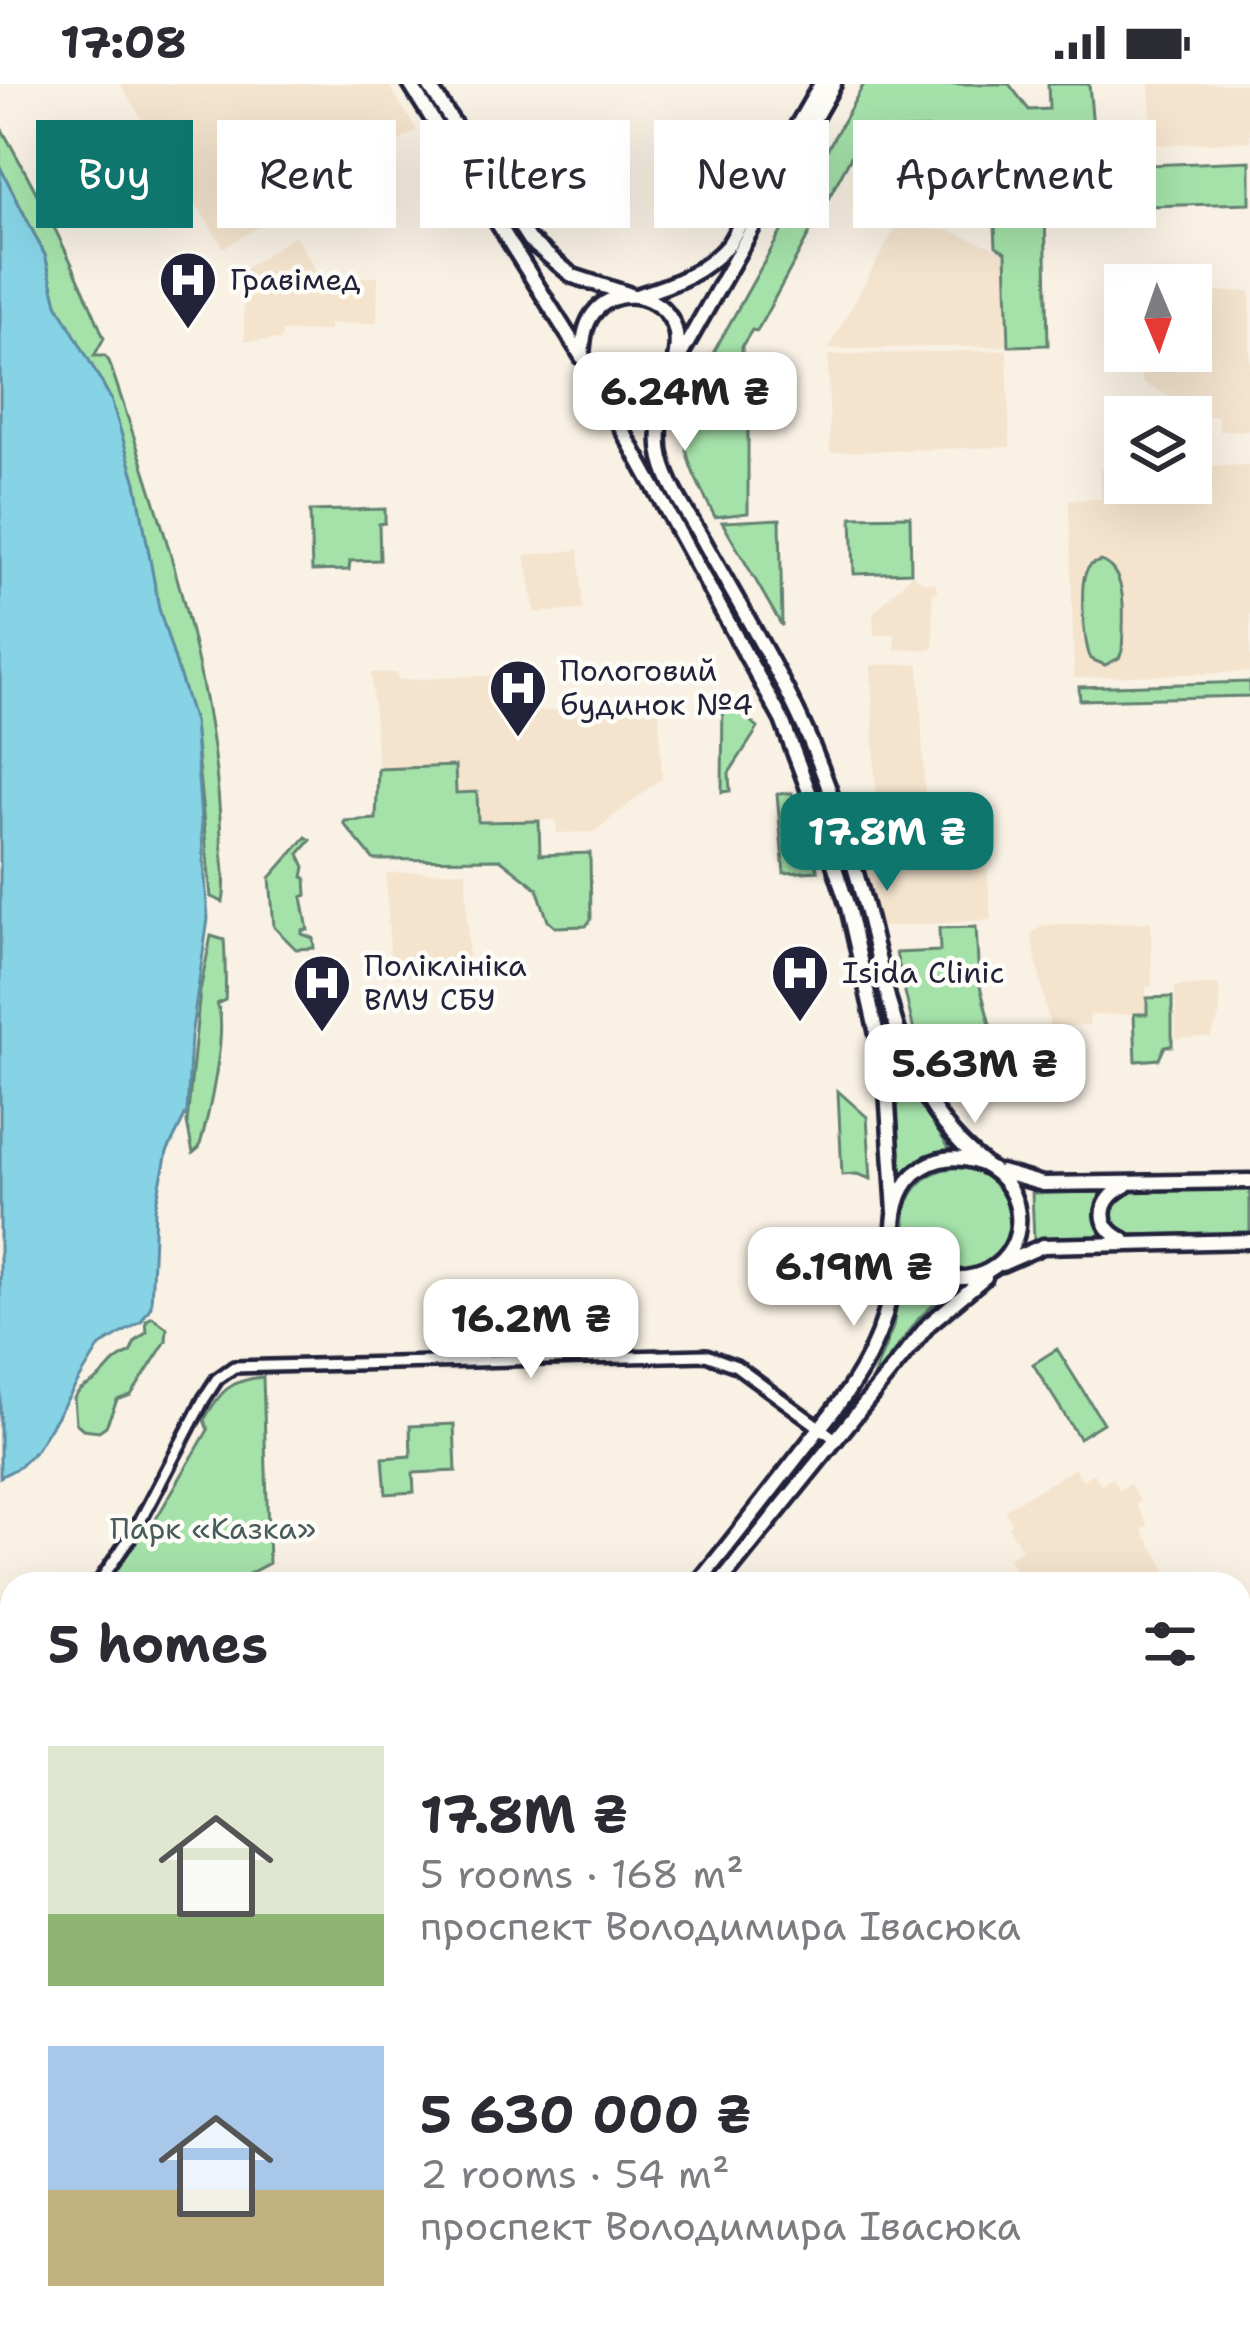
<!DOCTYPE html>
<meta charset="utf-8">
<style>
:root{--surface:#fff;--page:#f7f7f7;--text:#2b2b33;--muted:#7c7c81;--accent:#0f766e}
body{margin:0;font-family:"Shantell Sans",sans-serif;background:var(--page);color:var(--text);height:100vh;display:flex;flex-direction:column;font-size:45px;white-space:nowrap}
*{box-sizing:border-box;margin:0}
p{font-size:39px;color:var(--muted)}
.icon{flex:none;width:66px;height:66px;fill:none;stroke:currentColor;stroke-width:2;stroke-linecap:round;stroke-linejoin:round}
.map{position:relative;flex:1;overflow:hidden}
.side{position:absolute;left:0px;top:1488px;width:1251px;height:771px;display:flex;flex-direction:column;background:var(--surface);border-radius:36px 36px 0 0;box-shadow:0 12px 48px #0002}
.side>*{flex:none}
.hud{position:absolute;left:36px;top:36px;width:1179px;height:108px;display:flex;gap:24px}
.needle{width:78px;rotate:178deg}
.controls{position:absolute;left:1104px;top:180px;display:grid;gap:24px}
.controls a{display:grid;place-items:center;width:108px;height:108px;border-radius:0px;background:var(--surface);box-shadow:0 12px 48px #0002;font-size:60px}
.price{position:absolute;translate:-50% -102px;padding:0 27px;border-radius:24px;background:#fff;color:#222;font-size:39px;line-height:78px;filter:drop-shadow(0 3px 6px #0008)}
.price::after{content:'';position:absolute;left:50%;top:72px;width:36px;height:27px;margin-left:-18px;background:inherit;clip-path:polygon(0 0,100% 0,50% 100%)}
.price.active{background:var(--accent);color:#fff}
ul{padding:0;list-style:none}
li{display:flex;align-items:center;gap:36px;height:300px;padding:0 48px}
li span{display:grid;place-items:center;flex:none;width:336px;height:240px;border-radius:0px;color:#555}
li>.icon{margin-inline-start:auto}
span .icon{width:144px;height:144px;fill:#fffc;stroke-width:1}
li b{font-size:51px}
h2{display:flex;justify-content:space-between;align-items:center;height:144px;padding:0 48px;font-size:51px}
.tag{padding:0 42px;border-radius:0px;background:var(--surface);box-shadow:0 12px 48px #0002;font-size:42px;line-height:108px}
.tag.active{background:var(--accent);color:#fff}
.status{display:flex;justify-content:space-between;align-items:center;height:84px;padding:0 60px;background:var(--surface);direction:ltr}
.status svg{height:33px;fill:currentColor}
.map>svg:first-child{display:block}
.built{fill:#f4e4ce}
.green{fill:#a5e2aa;stroke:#648272;stroke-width:3}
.water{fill:#86d3e5;stroke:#5e8ca1;stroke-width:3}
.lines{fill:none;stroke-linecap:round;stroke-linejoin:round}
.minor-casing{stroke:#22223b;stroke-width:18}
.major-casing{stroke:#22223b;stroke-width:21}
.minor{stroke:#fdfcf7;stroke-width:9}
.major{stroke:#fdfcf7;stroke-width:12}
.labels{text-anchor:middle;stroke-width:9;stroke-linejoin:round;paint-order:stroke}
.poi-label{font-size:30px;fill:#22223b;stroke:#fdfcf7;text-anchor:start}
.park-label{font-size:30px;fill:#495c5c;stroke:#fdfcf7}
</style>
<div class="status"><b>17:08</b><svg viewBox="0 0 49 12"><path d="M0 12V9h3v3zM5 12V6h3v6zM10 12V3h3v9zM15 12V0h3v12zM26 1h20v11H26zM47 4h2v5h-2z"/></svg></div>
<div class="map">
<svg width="1250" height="2257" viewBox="0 0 1250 2257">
<rect width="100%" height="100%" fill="#f9f1e4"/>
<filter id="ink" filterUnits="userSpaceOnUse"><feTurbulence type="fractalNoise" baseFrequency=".00833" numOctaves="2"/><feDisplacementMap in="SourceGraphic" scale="24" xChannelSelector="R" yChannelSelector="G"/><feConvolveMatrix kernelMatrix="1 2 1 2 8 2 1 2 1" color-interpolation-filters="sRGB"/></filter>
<g filter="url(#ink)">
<path class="built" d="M120 0H388L417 46 224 164Z
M1149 0H1250V57L1152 61Z
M895 145 948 146 1005 168 1007 262 828 265Z
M295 151 320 194 378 193 377 239 329 240V247L282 248 281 256 245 257 242 187Z
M1250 207V346L1219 347 1218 332H1207L1143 299 1136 267H1191V209Z
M1007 266 1010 363 830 368 828 271Z
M1250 381V588L1074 594 1069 416 1101 415 1100 385 1125 384V399H1191V382Z
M579 466 583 526 535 529 525 471Z
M912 490 924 499H936L937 508 932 509 934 565 895 566V550L874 551 873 529Z
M919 580 927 763 986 762 991 836 882 843 856 752 877 749 871 581Z
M371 589H396L398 596 537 589 539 627 652 624 659 629 662 694 594 748 557 749 556 736 478 738 456 709 455 682 378 685Z
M466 787 469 890 391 892 386 789Z
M1151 838 1152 902 1146 903V930L1090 931 1089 941 1050 943 1031 851 1042 841Z
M1219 901 1220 930 1211 953 1176 954 1175 902Z
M1075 1384 1082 1396 1094 1389 1101 1401 1112 1394 1119 1406 1130 1400 1140 1417 1136 1421 1148 1441 1142 1446 1175 1500H1024L1008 1474 1022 1465 1008 1443 1012 1439 1004 1426Z
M1250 1707V1840L1239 1841V1708Z
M0 1916H12V2063H0Z
M1249 2187 1250 2257H1158L1162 2247H1239V2193Z
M357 2247H528L529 2257H358Z"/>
<path class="green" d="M864 0H1009L1029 26 1049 25 1048 0H1089L1095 64 1125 62V47L1142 49 1147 81 1250 77V119L1045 125 1048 261 1009 262 1006 168 996 162 991 60H959L958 44 871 46 862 52 757 247 752 246 742 262 743 286 748 287V429L715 433C684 371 676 364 698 296Z
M0 42C39 111 75 181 104 254L94 272H105L109 277C160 432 215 589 221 754 222 774 227 799 223 818L211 813 194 638 159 525 136 399 111 315 57 220 45 171 0 83Z
M385 425V439L379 440 380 476 350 477 349 486 312 487 310 427Z
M910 432 911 488 854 490 852 433Z
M780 435 782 542 722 438Z
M1101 477C1130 488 1123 540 1122 567L1119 574 1105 581 1091 575C1084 561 1079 502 1086 488 1090 479 1093 480 1101 477Z
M1250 598V612L1080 616 1079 603Z
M723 612 758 644 729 689 730 707 722 708Z
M455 682 456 709 477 708 478 738 539 737 540 771 590 769 591 835 586 842 555 843 548 837 537 804 500 775 374 776 344 740V737L376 735 378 685Z
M792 709 818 787 784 789 777 710Z
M306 753 311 756 299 770 305 783 303 793 306 794 307 811 302 813 308 846H302V850L313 854 314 864 296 865 274 843 270 794Z
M976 843 979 898 1002 987 987 1014 951 1012 914 947 896 869 940 867 939 844Z
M211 852 224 856C225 865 226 911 225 916L217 920C229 944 208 1035 199 1064L193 1069 187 1039 200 907Z
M1172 913V962H1165L1159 975 1136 977 1134 930H1147V914Z
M891 961 913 1010 951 1067 929 1073 901 1093Z
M838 1007 867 1033 871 1095 857 1090 842 1091Z
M905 1136a52 52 0 1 1 104 0a52 52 0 1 1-104 0Z
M1250 1105V1149L1121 1151 1113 1146 1107 1124 1125 1107Z
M1106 1108 1098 1130 1108 1152 1034 1155 1032 1109Z
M903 1181 933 1202 951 1205 920 1233 871 1298 893 1243Z
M152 1233 167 1244 166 1257 143 1293 131 1311 117 1316 106 1342 99 1347 83 1345 76 1339 74 1314C82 1302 88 1303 98 1295 112 1283 110 1277 130 1269L135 1258 147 1248 146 1237Z
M1057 1265 1103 1339 1079 1354 1033 1280Z
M263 1293 269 1479 230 1500H121L111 1494 138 1455 149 1447 208 1346 204 1336C220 1308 229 1296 263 1293Z
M454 1340 456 1387 413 1389 414 1408 386 1410 383 1374 411 1372 410 1342Z
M620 2247H792L776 2257H630Z"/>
<path class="water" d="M0 83 45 171 57 220 111 315 136 399 159 525 194 638 208 835 191 953 187 1028 167 1068 155 1125 151 1222 141 1238 100 1262 36 1366 19 1383 0 1393Z"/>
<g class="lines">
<defs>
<path id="minor" d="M98 1500 137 1443 204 1315 217 1295 234 1283 706 1271 736 1282 834 1354
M0 1575 12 1579
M0 1645 12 1627"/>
<path id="major" d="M410 0 582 273
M428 0 529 156 573 192 628 210
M639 211C675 200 704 189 729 160L821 0
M680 272 834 0
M582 273C583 258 584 242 593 230 613 203 653 207 670 234 693 268 649 324 662 375 669 403 688 430 703 456 735 514 771 572 799 632 827 692 848 758 865 821 890 915 902 1017 984 1080
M591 289 782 636 819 734 848 823 886 990 895 1128
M598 294C622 312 645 307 669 293
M1001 1088 1043 1100 1250 1097
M1124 1156C1095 1142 1098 1116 1125 1102
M1002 1180 1043 1162 1250 1157
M697 1500C734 1455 769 1409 805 1363 829 1332 856 1301 872 1265 881 1246 888 1225 891 1204 897 1170 886 1126 908 1097 942 1054 1012 1076 1018 1130 1023 1182 966 1211 923 1184 910 1176 903 1163 895 1149
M719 1500 929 1240 985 1193
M262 2247 263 2257
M276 2247V2257"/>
</defs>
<use href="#minor" class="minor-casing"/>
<use href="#major" class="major-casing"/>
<use href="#minor" class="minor"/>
<use href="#major" class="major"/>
</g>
</g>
<defs>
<symbol id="hospital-pin" viewBox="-11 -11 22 30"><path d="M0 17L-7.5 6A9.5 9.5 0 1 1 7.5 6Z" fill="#22223b" stroke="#fdfcf7"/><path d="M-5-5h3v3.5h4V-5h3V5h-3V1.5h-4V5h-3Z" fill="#fff"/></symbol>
</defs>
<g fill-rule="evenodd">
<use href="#hospital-pin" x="155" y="163" width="66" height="90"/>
<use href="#hospital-pin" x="485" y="571" width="66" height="90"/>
<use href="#hospital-pin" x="767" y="856" width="66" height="90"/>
<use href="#hospital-pin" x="289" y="866" width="66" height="90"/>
</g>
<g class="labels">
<g class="poi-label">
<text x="230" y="206">Гравімед</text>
<text x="560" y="597">Пологовий<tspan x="560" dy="34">будинок №4</tspan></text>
<text x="364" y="892">Поліклініка<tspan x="364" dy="34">ВМУ СБУ</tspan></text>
<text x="842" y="899">Isida Clinic</text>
</g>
<g class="park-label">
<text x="213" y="1455">Парк «Казка»</text>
</g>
</g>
</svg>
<div class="controls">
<a><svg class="needle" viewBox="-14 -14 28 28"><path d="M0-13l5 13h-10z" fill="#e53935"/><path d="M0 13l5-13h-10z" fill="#7c7c81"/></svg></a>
<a><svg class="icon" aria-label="layers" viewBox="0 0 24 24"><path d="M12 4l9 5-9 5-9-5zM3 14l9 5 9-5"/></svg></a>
</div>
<b class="price" style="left:685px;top:370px">6.24M ₴</b>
<b class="price active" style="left:887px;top:810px">17.8M ₴</b>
<b class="price" style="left:975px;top:1042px">5.63M ₴</b>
<b class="price" style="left:854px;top:1245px">6.19M ₴</b>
<b class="price" style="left:531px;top:1297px">16.2M ₴</b>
<div class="hud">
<a class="tag active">Buy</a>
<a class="tag">Rent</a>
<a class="tag">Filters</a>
<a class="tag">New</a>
<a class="tag">Apartment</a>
</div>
<section class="side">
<h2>5 homes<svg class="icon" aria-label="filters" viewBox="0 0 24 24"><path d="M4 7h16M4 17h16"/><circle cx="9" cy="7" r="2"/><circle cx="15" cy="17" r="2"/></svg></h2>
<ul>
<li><span style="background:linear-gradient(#dfe7d0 70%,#8fb573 0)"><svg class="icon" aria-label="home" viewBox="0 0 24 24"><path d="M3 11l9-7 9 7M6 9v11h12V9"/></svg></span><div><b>17.8M ₴</b><p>5 rooms · 168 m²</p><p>проспект Володимира Івасюка</p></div></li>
<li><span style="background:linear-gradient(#a9c7e8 60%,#c2b280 0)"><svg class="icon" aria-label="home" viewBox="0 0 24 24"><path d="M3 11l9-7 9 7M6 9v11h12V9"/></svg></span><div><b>5 630 000 ₴</b><p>2 rooms · 54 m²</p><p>проспект Володимира Івасюка</p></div></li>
</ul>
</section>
</div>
